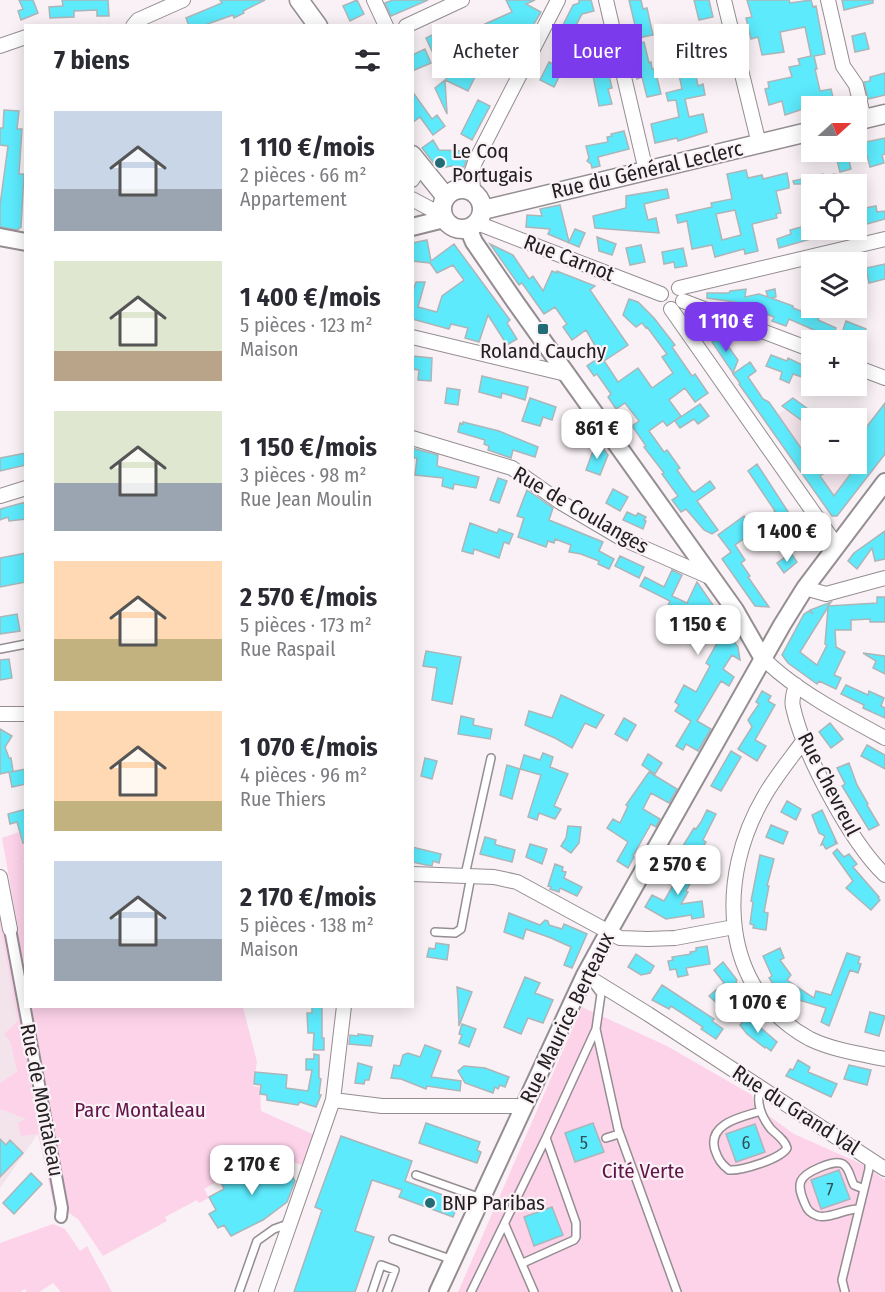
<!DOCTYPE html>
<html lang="fr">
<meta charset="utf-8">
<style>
:root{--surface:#fff;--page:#f2f2f3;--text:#2b2b33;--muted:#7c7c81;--accent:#7c3aed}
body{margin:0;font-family:"Fira Sans Condensed",sans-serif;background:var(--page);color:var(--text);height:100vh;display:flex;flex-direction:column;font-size:22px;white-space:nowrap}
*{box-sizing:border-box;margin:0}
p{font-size:20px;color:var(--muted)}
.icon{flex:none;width:33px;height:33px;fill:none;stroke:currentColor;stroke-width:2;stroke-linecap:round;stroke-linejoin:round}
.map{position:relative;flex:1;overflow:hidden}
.details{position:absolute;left:24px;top:24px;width:390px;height:984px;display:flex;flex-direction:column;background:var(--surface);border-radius:0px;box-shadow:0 3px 15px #0003}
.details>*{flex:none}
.top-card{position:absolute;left:432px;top:24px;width:363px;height:54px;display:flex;gap:12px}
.needle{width:39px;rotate:69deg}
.controls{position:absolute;left:801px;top:96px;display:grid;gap:12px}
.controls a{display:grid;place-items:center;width:66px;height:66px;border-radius:0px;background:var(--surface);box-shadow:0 3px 15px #0003;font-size:30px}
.price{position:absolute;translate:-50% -51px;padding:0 14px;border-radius:12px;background:#fff;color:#222;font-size:20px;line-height:39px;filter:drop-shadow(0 2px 3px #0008)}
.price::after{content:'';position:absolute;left:50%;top:36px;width:18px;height:14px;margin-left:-9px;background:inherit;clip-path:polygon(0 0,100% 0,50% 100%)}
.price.on{background:var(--accent);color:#fff}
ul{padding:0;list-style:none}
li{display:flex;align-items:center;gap:18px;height:150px;padding:0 30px}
li span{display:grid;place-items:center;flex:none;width:168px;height:120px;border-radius:0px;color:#555}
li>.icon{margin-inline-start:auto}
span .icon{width:72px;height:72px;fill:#fffc;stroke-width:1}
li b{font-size:26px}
h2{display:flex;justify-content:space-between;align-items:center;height:72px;padding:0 30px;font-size:26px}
.pill{padding:0 21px;border-radius:0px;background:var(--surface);box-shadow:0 3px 15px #0003;font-size:21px;line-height:54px}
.pill.on{background:var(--accent);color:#fff}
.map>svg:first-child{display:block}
.built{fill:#f3e3eb}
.green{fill:#fdd3ea}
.building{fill:#5ceafc;stroke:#acb5b7;stroke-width:1.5;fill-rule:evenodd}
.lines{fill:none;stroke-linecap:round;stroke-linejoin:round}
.service-casing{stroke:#948d91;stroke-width:10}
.pedestrian-casing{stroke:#948d91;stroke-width:14}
.minor-casing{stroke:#948d91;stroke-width:16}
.tertiary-casing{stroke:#948d91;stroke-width:20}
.secondary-casing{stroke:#948d91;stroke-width:21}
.service{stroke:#fff;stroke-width:7}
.pedestrian{stroke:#fff;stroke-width:10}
.minor{stroke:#fff;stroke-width:14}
.tertiary{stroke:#fff;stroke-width:16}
.secondary{stroke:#fff;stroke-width:18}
.poi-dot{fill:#226c76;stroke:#f9f1f5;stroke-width:2}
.labels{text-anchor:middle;stroke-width:4.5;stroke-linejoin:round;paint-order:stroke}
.number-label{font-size:18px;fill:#315258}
.poi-label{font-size:21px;fill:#232021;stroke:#f9f1f5;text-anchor:start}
.street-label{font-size:21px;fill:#232021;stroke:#f9f1f5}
.park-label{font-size:21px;fill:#611448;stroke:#f9f1f5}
</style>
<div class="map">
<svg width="885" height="1292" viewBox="0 0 885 1292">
<rect width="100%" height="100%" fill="#f9f1f5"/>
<path class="built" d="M797 401 819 418H812V464H856L857 447 877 463 837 516H832L766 423Z
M0 926 18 1021 10 1041 17 1073 0 1083Z
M0 1109 27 1119 25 1121 38 1134 0 1188Z"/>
<path class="green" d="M25 830V860L23 861 26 868V1006L243 1007 257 1062 253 1086 260 1087 261 1111 315 1135 304 1166C286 1159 281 1156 262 1162L258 1158 204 1189 209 1198 199 1203 197 1200 165 1217 167 1221 103 1256 78 1219 69 1213 55 1210 38 1134 21 1136 18 1123 26 1119 0 1109V1083L17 1072 10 1041 4 1034 18 1021 0 926V904L10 929 18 928 2 838Z
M582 1007 667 1046 752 1095 754 1105 794 1134 864 1165 885 1180V1292H458Z
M53 1224 65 1229 80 1251 87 1246 112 1292H61L53 1283 39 1292H27L25 1289 20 1292H0V1243Z"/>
<path class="building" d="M19 0H33L38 13 21 20 18 11 23 9Z
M62 0H108L109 16H97V10L74 11V17L50 18 49 7 63 6Z
M220 0H265L243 11 244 13 234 18 233 15 202 26H189L186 18 222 3Z
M357 0 364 14 350 21 343 6Z
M393 0H428L391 16 385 3Z
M506 0H535L526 4 541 12 531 29 509 77 498 71 507 52 486 41 490 36 485 24 512 12Z
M579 0H591L594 11 582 14 564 48 554 43 573 5 579 3Z
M629 0H641L643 9 647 8 653 35 638 38Z
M694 0H709L713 17 699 20Z
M747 0H789L790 3 811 0 813 7 816 6 825 54 814 56 817 69H815L820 91 831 89 834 101 823 105 824 106H812L785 115 782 101 769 105 765 89 769 88 768 82 792 77 789 67 800 65 798 59 811 56 805 27 780 32 784 52 762 55 758 37 751 39 746 18 752 17Z
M842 0H873V3L844 10Z
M444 29 451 45 433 53 426 38Z
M467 33 473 46 458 60 449 41Z
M599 33 612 88 608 89 612 104 599 106 590 61 593 62 586 36Z
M865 33 869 49 855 52 852 36Z
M644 42 649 63 651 62 652 69H655L661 94 647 97 642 77 637 79 632 44Z
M710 46 711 51 714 50 717 61 701 65 697 49Z
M425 49 431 63 412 71V55Z
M549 62 563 69 554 87 540 80Z
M460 66 477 73 468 91 445 80Z
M694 66 698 86 703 84 705 95 685 99 689 117 703 114 707 132 678 141 677 138 655 143 651 124 679 117 676 100 668 101 666 93 682 89 678 70Z
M885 73V95L868 99 864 82 870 81V77Z
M445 80 447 113V114L435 88Z
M412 91 432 119 437 115 445 126 433 135 420 117 412 123Z
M478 100 490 106 472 140 461 134Z
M4 110 19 111 17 129H22L19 174H24L21 227 17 230 0 227V205L8 146 0 145V128H3Z
M624 131 629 149 598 157 600 166 592 168 591 164 587 161 589 158 586 146 608 142 607 137 612 136 611 134Z
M885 138V154L882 155 884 163 870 167 867 155 849 160 851 169 840 172 835 152H856V144Z
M433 140 439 150 467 151 466 153H469L464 167 451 166 438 169 422 148Z
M746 170 748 178 762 175 763 179 787 173 789 184V188L776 191 781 213 776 214 777 218 752 224 758 251 745 254 744 249 715 257 712 245 692 249 687 221 678 223 676 215 712 207 711 203 732 199 727 174ZM735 210 741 235 722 240 716 214Z
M823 174 824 176 835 174 838 184H794L793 181Z
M667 189 669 198 644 204 648 220 656 218 659 233 595 228 593 216 626 208V196Z
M560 205 569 242 575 229 585 233 579 247 548 234 550 229 526 227 527 215 542 216 540 209Z
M876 206 877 212 885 211V219L856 227V217L862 216 860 209Z
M812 224V230H832V233L779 248 777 239 791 234 790 230Z
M597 237 616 244 612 255 599 251Z
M427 240 431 261 454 244 510 320 507 323 517 339 507 345 488 315 479 342 465 338 468 328 451 324 449 329 412 319V294L416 282H425L418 307 437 312 442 296 464 280 453 265 437 273 430 263 412 261V243Z
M490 244 513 255 529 279 533 276 543 291 552 271 557 273V271L595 286 590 290 628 345 604 361 586 330 572 340 563 327 567 324 555 307 544 314 522 283 519 285Z
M641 245 645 262 630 265 626 248Z
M683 248 687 266 675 268 674 262 664 264 662 252Z
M885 264V279L869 283 866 268Z
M746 289 745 297 759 294 768 297 766 291 775 289 776 297 771 298 793 306V308L819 318 818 320 836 328 832 340 826 337 825 340 812 336 814 330 789 319 786 326 772 321 774 317 734 302 707 298V293H729L730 291Z
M629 299 638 302 654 318 675 345 672 347 692 376 695 374 708 393 695 402 685 388 669 400 681 416 667 426 663 421 649 431 664 452 667 450 680 468 677 470 692 491 695 492 710 481 715 488 697 501 718 530 712 534 704 530 686 509 681 512 672 500 678 496 662 474 664 473 644 447 646 446 632 426 639 421 625 403 616 409 608 397 611 394 597 374 594 376 587 366 601 356 618 382 638 368 652 388 673 373 662 357 667 354 647 327 646 328 642 323 636 327 623 315Z
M846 321 866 329 860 344 856 340 841 336Z
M720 335 738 360 733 373 712 342Z
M771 355 787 361 788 358 809 368 805 378 793 374 789 383 780 379 782 372 766 366Z
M412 356 432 358 431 381 418 380 419 370 412 369Z
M750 362 756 371 748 377 763 399 769 402 812 464H829L820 470 823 474 820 476 834 496 861 460 856 457V423L865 429 885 403V454L837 516H832L739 384 740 383 733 374Z
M482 376 528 387 525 400 502 393 501 398 479 392Z
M447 388 460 390 458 405 445 403Z
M530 398 556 407 552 420 543 417 540 426 522 421Z
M793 398 812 412V428L782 406Z
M700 404 709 416 698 424 694 419 680 428 675 421Z
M463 422 499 431 538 447 535 457 513 450 511 458 488 450 489 446 484 444 485 440 458 432 460 423 463 424Z
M597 440 608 455 600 475 586 470Z
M412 448 438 455 437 466 479 477 476 488 454 484 453 489 442 486 443 478 415 475 417 458H412Z
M26 453V465L0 471V458Z
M757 464 796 524 791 528 804 543 796 550 784 535 786 534 772 514 775 511 748 471Z
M498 478 507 481 499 503 490 500Z
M613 489 628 497 620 511 606 503Z
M527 490 553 508 549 520 603 542 599 551 614 559 609 569 598 564 599 561 581 554 569 552 571 545 555 539 554 543 548 541 546 547 518 537 524 518 517 516Z
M26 502V519L9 521 8 517 0 520V509Z
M627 512 636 516 638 513 646 517 644 520 646 521 643 529 623 520Z
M744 516 754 532 735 545 745 560 741 563 750 576 748 577 769 607 755 606 722 559 731 552 718 535Z
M470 523 497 533 499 529 513 534 509 544 504 542 499 558 474 549 473 554 462 551Z
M885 531V559L875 561 872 548 857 569 848 561 854 553Z
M26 553V582L0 587V558Z
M791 553 797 562 784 573 777 563Z
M620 556 644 567 639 578 615 566Z
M672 570 682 575 672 596 687 603 697 582 713 605 711 609 738 647 740 660 732 655 723 669 734 677 729 686 721 681 697 721 711 729 698 751 686 744 683 750 676 746 691 721 675 711 679 705 675 702 684 685 696 692 710 666 706 663 717 643 712 642 715 636 702 625 706 619 685 608 677 625 662 617 670 601 640 586 645 577 664 587Z
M877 597H885V622H870V619L851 620V630H835L836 647 845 652 834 675 841 678 836 689 819 681 817 684 788 663 782 655 804 614 809 611 813 614 810 610 831 602 828 606 877 603ZM828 607 825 644 827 645 817 665 800 652Z
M17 614 20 631 0 634V617Z
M426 651 461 657 452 704 432 700 437 668 423 666Z
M863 653 885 656V674L873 668 876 661Z
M9 659 12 678 0 680V660Z
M846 685 868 695 869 691 884 698 881 706 885 708V718L863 708 864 705 841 694Z
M762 691 771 696 768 701 775 705 755 740 766 746 757 761 738 749 752 727 748 720 759 704 756 702Z
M561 695 604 715 596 728 585 723 572 748 555 738 525 725 529 711 552 718Z
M461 716 474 719 473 725 492 729 490 739 458 734Z
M624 718 636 725 627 741 615 734Z
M830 723 843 739 831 748 819 732Z
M0 729 12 736 5 747 9 758H11L13 771 11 772 26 769V784L12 787 9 772 0 774Z
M867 745 885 755V769L861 756Z
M731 751 741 757 721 791 711 786Z
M543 753 553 757 550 767 568 774 554 806 561 809 555 819 539 813 537 820 528 817 541 775 520 769 524 755 540 760Z
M648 754 662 763 655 774 642 765Z
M425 758 437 761 432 779 421 776Z
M849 763 857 785 868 804 867 805 879 825 869 830 842 786 845 784 837 768Z
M507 765 520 769 512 799 500 795Z
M649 772 677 789 669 803 651 793 643 809 660 819 656 827 651 824 633 856 634 857 628 868 617 861 628 842 607 828 613 819 620 823 628 806 626 805Z
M787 801 801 809 796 820 781 812Z
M26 809V842L23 843 17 822 10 824 8 814Z
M707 810 716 814 703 840 706 842 701 850 694 846 689 854 681 849 694 828 696 829 701 822Z
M822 810 837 843 835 842 836 844 826 849 823 844 821 845 825 836 819 833 812 815Z
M771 825 788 832 783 844 766 837Z
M568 826 581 827 579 843 571 853 561 846 566 838Z
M485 837 496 840 495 844 497 845 515 850 512 862 480 854Z
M530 844 547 849 542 864 526 857Z
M412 847 441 854 439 863 433 861 432 866 426 865 412 862Z
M837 849 844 857 849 854 857 864 853 867 879 897 878 898 880 900 871 910 846 888 853 881 833 853Z
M760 855 774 859 767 886H769L764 912 768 913 766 930 753 928 754 925 750 924 753 902 751 901Z
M679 859 698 870 686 891 688 892 681 904 702 901 704 917 692 919 691 915 666 919 645 907 652 895 664 901 677 878 670 874Z
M555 864 563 867 562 871 566 872 564 878 582 887 577 896 560 888 559 892 550 889 551 887 548 886Z
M509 913 540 925 545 920 548 921 549 925 562 929 564 924 587 934 572 968 564 965 571 947 551 938 526 929 523 939 504 932Z
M436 943 449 945 447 960 427 957 429 948 435 949Z
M707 946 710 964 686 968 688 975 678 977 676 969 670 970 668 961 673 960 672 957 691 954 690 952 696 951V948Z
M780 948 784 958 780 960 791 975 787 980 814 998 816 991 831 995 847 953 860 957 858 963 861 964 858 973 850 970 829 1026 821 1022 826 1008 799 1000 796 1004 781 995 769 978 772 976 763 956Z
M636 954 654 966 650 973 641 975 628 967Z
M723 962 737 980 736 982 749 1000 739 1008 732 999 723 1009 709 996 724 983 714 970Z
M525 977 540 983 535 993 553 1000 543 1023 528 1018 521 1034 504 1027Z
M662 985 714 1019 712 1021 723 1029 716 1039 701 1029 703 1027 671 1006 669 1009 652 1000Z
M457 987 472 992 459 1026 458 1000Z
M312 1006H322V1038H324V1050H313L314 1033H308L307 1013H312Z
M870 1012 885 1016 879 1036 865 1032Z
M746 1018 761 1028 777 1042 771 1051 766 1047 765 1048 747 1034 740 1025Z
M462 1024 476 1029 469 1047 459 1043 462 1035 459 1034Z
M358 1034 373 1036 371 1046 349 1044 350 1035 358 1036Z
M425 1045 441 1051 431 1077 461 1081 460 1091 427 1086 426 1089 401 1079 391 1078 394 1065 400 1066 403 1055 408 1053 420 1057Z
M314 1054 319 1055V1078L321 1079 319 1094 321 1095 316 1107 300 1102 298 1105 267 1100V1095L260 1094 261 1085 254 1084 255 1072 287 1075 286 1088 308 1091 312 1070H306V1059H314Z
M798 1060 810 1067 808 1072 837 1084 831 1097 786 1076 790 1069 793 1070Z
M358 1063 372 1067 369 1080H365L364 1084 355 1083Z
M849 1065 871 1070 867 1085 844 1079Z
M464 1066 485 1068 509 1077 505 1087 500 1085 498 1089 495 1087 493 1093 465 1083 458 1071Z
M426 1123 480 1142 477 1150 481 1152 477 1163 419 1143Z
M593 1123 604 1152 575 1162 565 1133Z
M755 1124 765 1152 736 1162 726 1134Z
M341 1136 412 1161 405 1181 459 1201 453 1217 399 1197 402 1190 372 1180 355 1231 374 1237 355 1292H294L322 1210 315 1207Z
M0 1139 6 1145 10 1140 23 1153 0 1177Z
M280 1158 291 1164 289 1170 295 1181 287 1202 263 1220 231 1236 224 1225 218 1228 209 1214 216 1210 209 1197 224 1189 220 1180 239 1169 242 1174Z
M839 1170 850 1199 821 1209 811 1180Z
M31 1173 42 1184 14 1214 3 1203Z
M552 1207 563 1235 534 1246 524 1217Z"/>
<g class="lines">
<defs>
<path id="service" d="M0 649 26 644
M465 875 491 758
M435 932 455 933 461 929 471 876
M595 986 601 994 596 1029 618 1129 677 1292
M761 1111C742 1117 707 1123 715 1150 718 1159 721 1164 729 1170 741 1171 781 1159 787 1148 785 1140 777 1135 771 1129 762 1118 754 1100 762 1087
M606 1138 619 1134
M416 1175 481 1198
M859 1209C846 1208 831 1219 818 1216 811 1214 807 1210 805 1204 802 1197 798 1188 801 1181 805 1172 834 1159 843 1164 850 1169 850 1178 854 1185L864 1189
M505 1225 534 1292
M393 1239 453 1260
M523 1263 574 1240 576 1237V1223L546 1138
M239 1292 257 1241 274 1229 288 1224
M372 1292 381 1265 395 1270 387 1292
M471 1292 546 1138 596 1029
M845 1292 842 1280 869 1169V1158"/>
<path id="pedestrian" d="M10 929 62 1208 61 1217"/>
<path id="minor" d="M374 0 386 26
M606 0 646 171
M724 0 759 144
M828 0 843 66 856 85 864 119
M133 26 138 20 183 0
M406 26 462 0
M0 46 26 37
M412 180 421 166
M473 192 472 171 475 162 558 0
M412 199 442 215
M477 223 661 294
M679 288 885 239
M683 301 812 350
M671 309 837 546
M412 337 566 374
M856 367 885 378
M412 438 512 468 560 502 621 538 712 578
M0 496 26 488
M805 588 826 594 885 578
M762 657C793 689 846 717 885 738
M796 685C794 692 791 700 793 707 803 753 851 843 885 875
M0 714H26
M804 740C791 758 776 776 765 795 716 877 719 990 810 1039 833 1050 860 1054 885 1059
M412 874 494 877 517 882 620 938 648 939 675 938 734 927
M0 877 10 929
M585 975 648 1014 885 1169
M333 1100 382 1106H525
M266 1292 333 1100 344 1006"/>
<path id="tertiary" d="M412 227 444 219
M468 228 474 242 516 303 735 610 762 657
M0 237 26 242
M438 1292 585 975 608 933 782 625 805 588 885 482"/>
<path id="secondary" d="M299 0 318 26
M856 121 885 114
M412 155 446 197
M442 209a20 20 0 1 1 40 0a20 20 0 1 1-40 0Z
M483 210 812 131"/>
</defs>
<use href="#service" class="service-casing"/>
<use href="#pedestrian" class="pedestrian-casing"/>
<use href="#minor" class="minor-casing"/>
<use href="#tertiary" class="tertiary-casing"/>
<use href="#secondary" class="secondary-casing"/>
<use href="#service" class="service"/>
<use href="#pedestrian" class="pedestrian"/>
<use href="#minor" class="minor"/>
<use href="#tertiary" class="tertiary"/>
<use href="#secondary" class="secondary"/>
</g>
<g class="poi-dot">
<circle cx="440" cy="163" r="6"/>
<rect x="537" y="323" width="12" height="12" rx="3"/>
<circle cx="430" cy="1203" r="6"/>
</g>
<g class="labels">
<g class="number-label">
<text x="584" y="1149">5</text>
<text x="746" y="1149">6</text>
<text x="830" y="1196">7</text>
</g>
<g class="poi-label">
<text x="452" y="158">Le Coq<tspan x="452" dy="24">Portugais</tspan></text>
<text x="543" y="358" text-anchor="middle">Roland Cauchy</text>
<text x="442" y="1210">BNP Paribas</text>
</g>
<g class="street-label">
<text transform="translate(647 170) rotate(-13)" y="7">Rue du Général Leclerc</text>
<text transform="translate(569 258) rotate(21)" y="7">Rue Carnot</text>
<text transform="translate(581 510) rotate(30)" y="7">Rue de Coulanges</text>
<text transform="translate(829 784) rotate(63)" y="7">Rue Chevreul</text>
<text transform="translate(567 1018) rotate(-64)" y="7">Rue Maurice Berteaux</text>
<text transform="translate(42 1100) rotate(79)" y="7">Rue de Montaleau</text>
<text transform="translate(796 1110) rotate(33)" y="7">Rue du Grand Val</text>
</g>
<g class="park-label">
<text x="140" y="1117">Parc Montaleau</text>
<text x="643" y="1178">Cité Verte</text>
</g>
</g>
</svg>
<div class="controls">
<a><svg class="needle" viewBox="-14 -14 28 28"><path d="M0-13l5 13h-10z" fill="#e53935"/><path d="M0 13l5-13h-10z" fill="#7c7c81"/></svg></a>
<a><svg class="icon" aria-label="locate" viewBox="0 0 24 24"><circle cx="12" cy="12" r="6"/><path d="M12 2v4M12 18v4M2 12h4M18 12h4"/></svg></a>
<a><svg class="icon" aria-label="layers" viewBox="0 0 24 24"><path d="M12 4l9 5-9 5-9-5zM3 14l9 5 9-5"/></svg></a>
<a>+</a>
<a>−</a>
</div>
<b class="price on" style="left:726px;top:353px">1 110 €</b>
<b class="price" style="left:597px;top:460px">861 €</b>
<b class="price" style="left:787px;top:563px">1 400 €</b>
<b class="price" style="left:698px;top:656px">1 150 €</b>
<b class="price" style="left:678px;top:896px">2 570 €</b>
<b class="price" style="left:758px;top:1034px">1 070 €</b>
<b class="price" style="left:252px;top:1196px">2 170 €</b>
<div class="top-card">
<a class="pill">Acheter</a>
<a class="pill on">Louer</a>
<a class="pill">Filtres</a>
</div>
<section class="details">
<h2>7 biens<svg class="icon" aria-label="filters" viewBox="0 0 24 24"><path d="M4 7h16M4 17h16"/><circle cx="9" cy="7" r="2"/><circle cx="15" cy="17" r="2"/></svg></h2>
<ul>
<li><span style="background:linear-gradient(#c9d6e8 65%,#9aa5b1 0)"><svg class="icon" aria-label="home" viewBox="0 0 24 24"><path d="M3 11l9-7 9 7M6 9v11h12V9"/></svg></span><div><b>1 110 €/mois</b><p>2 pièces · 66 m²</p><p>Appartement</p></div></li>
<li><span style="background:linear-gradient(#dfe7d0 75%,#b9a48a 0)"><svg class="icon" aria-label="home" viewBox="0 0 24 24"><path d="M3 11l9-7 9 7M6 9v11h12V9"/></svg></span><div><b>1 400 €/mois</b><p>5 pièces · 123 m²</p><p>Maison</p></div></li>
<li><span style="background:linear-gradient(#dfe7d0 60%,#9aa5b1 0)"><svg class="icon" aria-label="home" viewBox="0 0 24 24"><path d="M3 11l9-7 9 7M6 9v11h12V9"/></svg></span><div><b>1 150 €/mois</b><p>3 pièces · 98 m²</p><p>Rue Jean Moulin</p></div></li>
<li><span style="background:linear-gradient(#ffd9b3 65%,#c2b280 0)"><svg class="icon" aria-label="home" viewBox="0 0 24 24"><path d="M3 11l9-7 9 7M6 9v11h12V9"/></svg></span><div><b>2 570 €/mois</b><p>5 pièces · 173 m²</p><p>Rue Raspail</p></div></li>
<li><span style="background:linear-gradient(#ffd9b3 75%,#c2b280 0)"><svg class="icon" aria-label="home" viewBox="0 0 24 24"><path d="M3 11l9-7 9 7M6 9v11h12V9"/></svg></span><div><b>1 070 €/mois</b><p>4 pièces · 96 m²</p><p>Rue Thiers</p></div></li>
<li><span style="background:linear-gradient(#c9d6e8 65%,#9aa5b1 0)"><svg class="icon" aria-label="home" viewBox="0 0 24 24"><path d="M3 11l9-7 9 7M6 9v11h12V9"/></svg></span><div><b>2 170 €/mois</b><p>5 pièces · 138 m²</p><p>Maison</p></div></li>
</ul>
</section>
</div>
